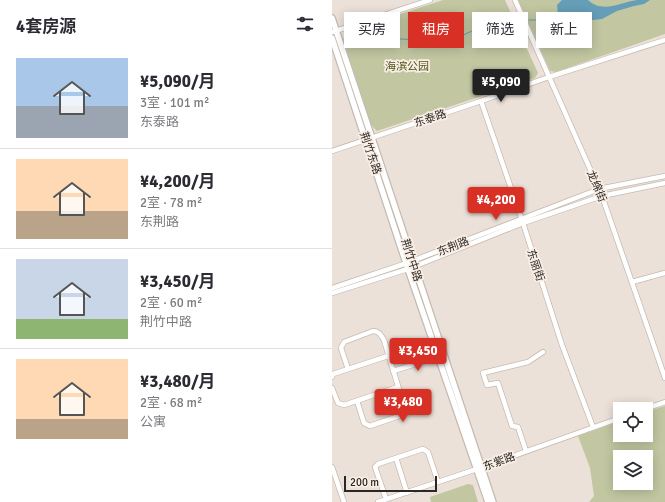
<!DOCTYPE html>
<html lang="zh">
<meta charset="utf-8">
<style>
:root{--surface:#fff;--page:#f2f2f3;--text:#2b2b33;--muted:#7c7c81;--line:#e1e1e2;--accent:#d93025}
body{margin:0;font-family:Signika,"Noto Sans SC",sans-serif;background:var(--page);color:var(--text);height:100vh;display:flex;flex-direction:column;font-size:15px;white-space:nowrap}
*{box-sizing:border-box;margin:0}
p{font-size:13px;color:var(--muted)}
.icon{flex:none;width:22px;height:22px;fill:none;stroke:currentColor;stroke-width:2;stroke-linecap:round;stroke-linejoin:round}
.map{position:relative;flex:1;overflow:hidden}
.details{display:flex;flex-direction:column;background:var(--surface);width:332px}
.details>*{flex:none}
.hud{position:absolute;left:12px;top:12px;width:261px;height:36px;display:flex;gap:8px}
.fabs{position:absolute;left:281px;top:402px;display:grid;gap:8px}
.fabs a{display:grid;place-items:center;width:40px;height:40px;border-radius:0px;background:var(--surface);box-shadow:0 2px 10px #0003;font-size:20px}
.scale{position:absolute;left:12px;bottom:10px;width:93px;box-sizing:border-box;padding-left:4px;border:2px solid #2b2724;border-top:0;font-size:11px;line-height:14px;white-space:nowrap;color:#2b2724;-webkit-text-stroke:3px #f9eee5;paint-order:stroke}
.price{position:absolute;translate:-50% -34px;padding:0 9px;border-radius:4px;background:var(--accent);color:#fff;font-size:13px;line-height:26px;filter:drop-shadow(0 1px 2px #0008)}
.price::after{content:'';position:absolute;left:50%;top:24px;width:12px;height:9px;margin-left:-6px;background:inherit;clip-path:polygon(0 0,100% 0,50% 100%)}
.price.on{background:#222;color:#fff}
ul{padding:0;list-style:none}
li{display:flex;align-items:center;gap:12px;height:100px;padding:0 16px}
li+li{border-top:1px solid var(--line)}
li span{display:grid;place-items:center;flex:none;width:112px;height:80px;border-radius:0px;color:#555}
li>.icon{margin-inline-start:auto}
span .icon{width:48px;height:48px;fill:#fffc;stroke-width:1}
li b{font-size:17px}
h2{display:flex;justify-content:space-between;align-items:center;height:48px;padding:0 16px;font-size:17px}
.chip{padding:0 14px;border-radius:0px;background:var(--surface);box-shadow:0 2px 10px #0003;font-size:14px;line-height:36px}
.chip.on{background:var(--accent);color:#fff}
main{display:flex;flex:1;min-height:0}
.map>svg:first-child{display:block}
.green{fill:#c2c7a2;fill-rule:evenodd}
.water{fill:#669eb8}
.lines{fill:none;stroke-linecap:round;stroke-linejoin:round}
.stream{stroke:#669eb8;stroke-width:1}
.minor-casing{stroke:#c5bab1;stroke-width:6}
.major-casing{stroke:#c5bab1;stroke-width:8}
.minor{stroke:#fff;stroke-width:4.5}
.major{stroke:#fff;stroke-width:5.5}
.labels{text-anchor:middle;stroke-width:3.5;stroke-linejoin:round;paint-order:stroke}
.park-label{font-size:11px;fill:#51551a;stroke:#f9eee5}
.street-label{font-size:11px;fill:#2b2724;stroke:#f9eee5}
</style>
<main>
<section class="details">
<h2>4套房源<svg class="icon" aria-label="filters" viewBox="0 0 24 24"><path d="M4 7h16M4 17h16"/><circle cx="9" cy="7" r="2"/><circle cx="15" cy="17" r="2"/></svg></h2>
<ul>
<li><span style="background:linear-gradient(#a9c7e8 60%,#9aa5b1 0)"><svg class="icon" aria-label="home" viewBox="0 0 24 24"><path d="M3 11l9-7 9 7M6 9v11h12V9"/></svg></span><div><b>¥5,090/月</b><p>3室 · 101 m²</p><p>东泰路</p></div></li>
<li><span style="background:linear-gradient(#ffd9b3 65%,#b9a48a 0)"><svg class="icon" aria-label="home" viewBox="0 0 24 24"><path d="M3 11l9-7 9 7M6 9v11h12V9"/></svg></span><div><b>¥4,200/月</b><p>2室 · 78 m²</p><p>东荆路</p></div></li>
<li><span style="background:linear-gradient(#c9d6e8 75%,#8fb573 0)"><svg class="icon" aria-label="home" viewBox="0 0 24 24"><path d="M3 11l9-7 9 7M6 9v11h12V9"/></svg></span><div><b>¥3,450/月</b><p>2室 · 60 m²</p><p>荆竹中路</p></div></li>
<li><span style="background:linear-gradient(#ffd9b3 75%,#b9a48a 0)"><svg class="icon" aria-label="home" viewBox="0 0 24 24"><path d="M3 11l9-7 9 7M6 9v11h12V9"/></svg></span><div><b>¥3,480/月</b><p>2室 · 68 m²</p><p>公寓</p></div></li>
</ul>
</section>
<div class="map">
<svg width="333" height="502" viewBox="0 0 333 502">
<rect width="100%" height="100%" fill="#ece1d8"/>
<path class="green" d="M111 0H173L206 73 203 78 45 131 39 125 11 40 12 37 19 30Z
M186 0H333V34L224 72 218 71Z
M333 406V502H257L262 496 258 468 246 436 288 421V435H314V412ZM288 457H314V483H288Z
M136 484 141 485 146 502H99L98 497Z"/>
<path class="water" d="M230 0H256C271 14 289 2 305 0 309 0 314 0 318 0L312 4 302 6 285 11 270 19 245 22 241 19V23L238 24V22H232L231 23 229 22 219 21 217 19H222L226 15 225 5Z"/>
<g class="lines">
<path class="stream" d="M197 20H219
M17 42H51L68 39 119 41 144 29 155 25 183 22"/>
<defs>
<path id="minor" d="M183 0 270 196 333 378
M0 32 98 0
M149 101 191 223 230 345 261 427
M0 151 149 101 217 77 333 40
M300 282 333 273
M0 288 75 263 267 189 333 176
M0 293 76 269 191 223 270 196 333 183
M16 369 9 348 12 342 41 331C47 331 49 335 52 340L73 409 72 412 70 415 38 426 32 423 25 401
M61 371 107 357
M0 377 1 374 56 356
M0 388 6 403 12 405 66 387
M313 409 333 402
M194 451 186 427 180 426 166 383 155 385 151 373 196 362 211 352
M64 458 75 493
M0 467 12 502
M54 499 43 467 46 464 91 449 96 452 106 482
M46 502 145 469 288 418"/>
<path id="major" d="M0 18 161 502
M0 38 76 269 156 502"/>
</defs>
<use href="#minor" class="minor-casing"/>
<use href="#major" class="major-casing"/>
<use href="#minor" class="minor"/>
<use href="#major" class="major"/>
</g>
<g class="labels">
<g class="park-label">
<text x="75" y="70">海滨公园</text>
</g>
<g class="street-label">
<text transform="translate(98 118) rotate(-18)" y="4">东泰路</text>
<text transform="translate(39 153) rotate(71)" y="4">荆竹东路</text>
<text transform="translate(265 186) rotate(67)" y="4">龙绵街</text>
<text transform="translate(121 246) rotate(-21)" y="4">东荆路</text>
<text transform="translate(80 260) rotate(72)" y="4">荆竹中路</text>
<text transform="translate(204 265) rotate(72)" y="4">东丽街</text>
<text transform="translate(167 461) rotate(-20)" y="4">东紫路</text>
</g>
</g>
</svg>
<div class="fabs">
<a><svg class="icon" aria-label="locate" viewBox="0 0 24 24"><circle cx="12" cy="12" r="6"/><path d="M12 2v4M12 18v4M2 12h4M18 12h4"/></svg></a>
<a><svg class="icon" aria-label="layers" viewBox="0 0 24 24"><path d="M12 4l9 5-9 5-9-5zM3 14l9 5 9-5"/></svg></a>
</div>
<div class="scale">200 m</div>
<b class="price on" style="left:169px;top:103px">¥5,090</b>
<b class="price" style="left:164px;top:221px">¥4,200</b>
<b class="price" style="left:86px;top:372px">¥3,450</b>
<b class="price" style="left:71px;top:423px">¥3,480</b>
<div class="hud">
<a class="chip">买房</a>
<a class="chip on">租房</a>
<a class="chip">筛选</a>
<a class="chip">新上</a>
</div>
</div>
</main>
